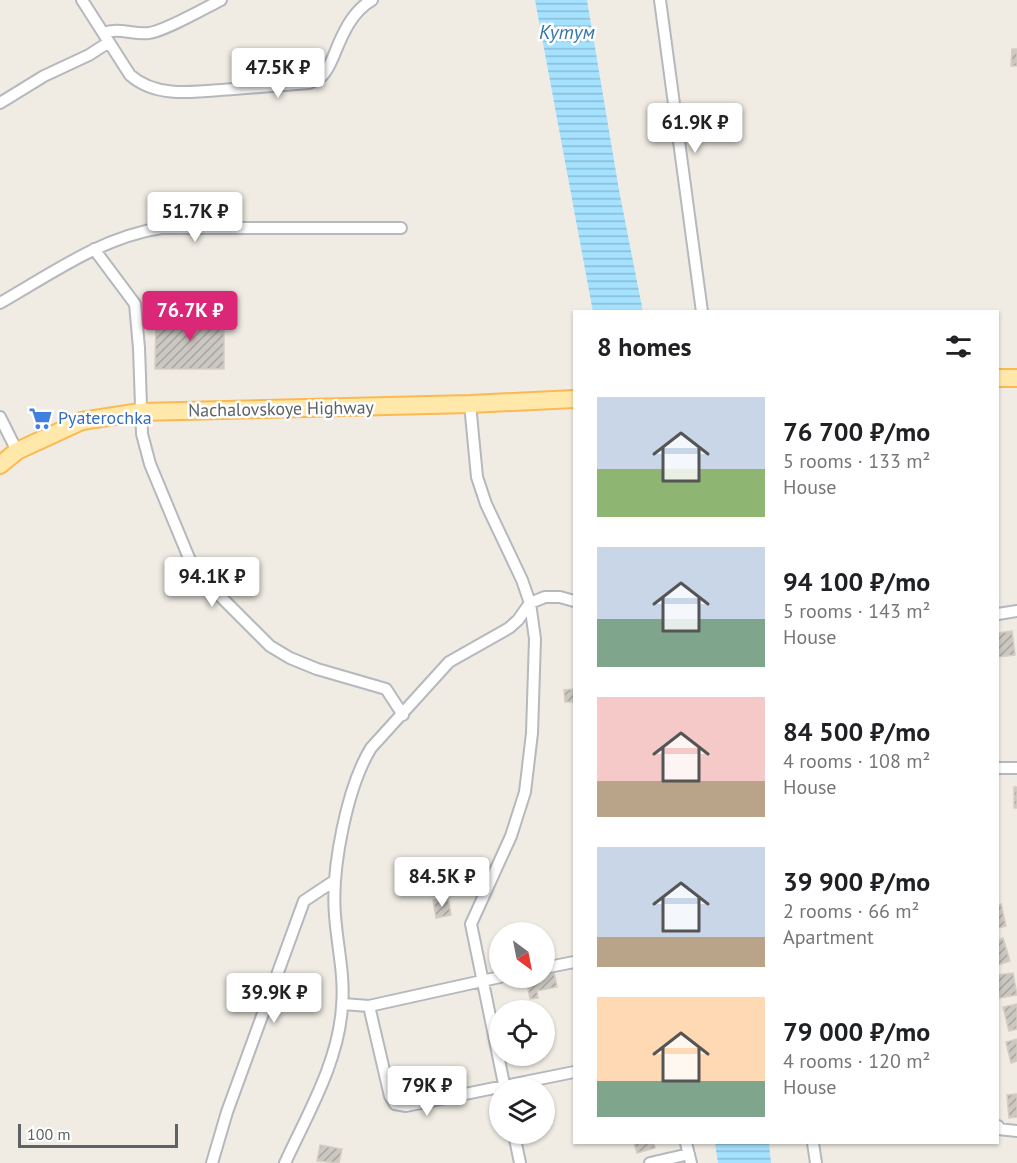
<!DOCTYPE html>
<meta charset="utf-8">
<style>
:root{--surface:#fff;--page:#f2f2f2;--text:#202124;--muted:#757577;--accent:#db2777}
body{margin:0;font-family:"PT Sans",sans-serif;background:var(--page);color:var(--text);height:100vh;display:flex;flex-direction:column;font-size:22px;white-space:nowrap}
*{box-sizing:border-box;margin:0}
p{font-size:20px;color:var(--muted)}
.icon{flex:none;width:33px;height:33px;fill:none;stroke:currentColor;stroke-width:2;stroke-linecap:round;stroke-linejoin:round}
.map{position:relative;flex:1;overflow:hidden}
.panel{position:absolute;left:573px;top:310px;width:426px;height:834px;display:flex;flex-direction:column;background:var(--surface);border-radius:0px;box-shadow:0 2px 4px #0004}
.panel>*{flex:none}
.needle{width:39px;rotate:148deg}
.fabs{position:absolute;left:489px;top:922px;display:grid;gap:12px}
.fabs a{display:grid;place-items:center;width:66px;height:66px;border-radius:50%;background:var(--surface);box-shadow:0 2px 4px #0004;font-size:30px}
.scale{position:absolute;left:18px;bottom:15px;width:160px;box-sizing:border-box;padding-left:6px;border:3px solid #5c6266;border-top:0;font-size:16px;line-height:21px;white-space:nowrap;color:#5c6266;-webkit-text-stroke:4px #fff;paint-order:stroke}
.price{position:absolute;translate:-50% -51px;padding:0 14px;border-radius:6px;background:#fff;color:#222;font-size:20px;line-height:39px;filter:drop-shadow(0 2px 3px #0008)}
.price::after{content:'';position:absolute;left:50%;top:36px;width:18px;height:14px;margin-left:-9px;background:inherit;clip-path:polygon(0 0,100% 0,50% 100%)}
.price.on{background:var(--accent);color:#fff}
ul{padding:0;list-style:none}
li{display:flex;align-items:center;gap:18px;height:150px;padding:0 24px}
li span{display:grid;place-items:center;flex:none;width:168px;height:120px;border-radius:0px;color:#555}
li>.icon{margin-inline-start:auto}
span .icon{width:72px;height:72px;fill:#fffc;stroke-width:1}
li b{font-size:26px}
h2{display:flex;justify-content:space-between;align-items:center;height:72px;padding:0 24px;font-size:26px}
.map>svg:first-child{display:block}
.water{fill:url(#water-rules)}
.building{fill:url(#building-hatch);stroke:#d5cdc2;stroke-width:1.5}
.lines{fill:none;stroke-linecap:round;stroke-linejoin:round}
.minor-casing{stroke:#b5b8bc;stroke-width:14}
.primary-casing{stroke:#fcb951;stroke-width:20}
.minor{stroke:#fff;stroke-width:10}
.primary{stroke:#ffe8aa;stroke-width:16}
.labels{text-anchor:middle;stroke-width:5;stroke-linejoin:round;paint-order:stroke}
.street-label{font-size:18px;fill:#5c6266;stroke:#fff}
.shop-label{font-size:18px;fill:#366cbe;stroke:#fff;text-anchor:start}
.water-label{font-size:20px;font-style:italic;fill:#3479a7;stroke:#fff}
</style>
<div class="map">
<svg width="1017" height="1163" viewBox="0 0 1017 1163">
<defs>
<pattern id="water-rules" width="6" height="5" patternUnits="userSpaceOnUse" patternTransform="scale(1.5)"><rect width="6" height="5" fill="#a5e2ff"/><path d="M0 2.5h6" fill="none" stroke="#8abbd2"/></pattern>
<pattern id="building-hatch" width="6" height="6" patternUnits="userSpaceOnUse" patternTransform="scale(1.5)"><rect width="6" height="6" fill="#cbc7c1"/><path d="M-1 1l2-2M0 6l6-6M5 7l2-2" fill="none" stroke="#a8a5a1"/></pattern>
</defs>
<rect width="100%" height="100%" fill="#f0ece4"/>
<path class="water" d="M535 0H587L619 190 643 312H593Z
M715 1143H769L771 1163H718Z"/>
<path class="building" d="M1012 49H1017V66H1011Z
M156 315 224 316V369H155Z
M1012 631 1015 655 998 657V633Z
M574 689V702H565L564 690Z
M1014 787H1017V808H1014Z
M448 897 451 915 436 918 433 900Z
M1001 904 1006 926 998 928V905Z
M1003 938 1010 961 998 965V940Z
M554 972 557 987 537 991 538 998 530 999 526 978H544V974Z
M1013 973 1017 995 998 998V975Z
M1017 1004V1029L1009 1031 1003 1007Z
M1017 1039V1061L1011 1063 1006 1042Z
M1017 1094V1117L1009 1118 1007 1095Z
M634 1143H654L655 1148 637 1153Z
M320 1145 342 1149 339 1163 317 1161Z"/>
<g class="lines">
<defs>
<path id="minor" d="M82 0 130 75C158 100 200 91 234 89 259 87 284 85 309 83 313 81 319 79 322 76 328 70 331 62 334 55 342 35 352 11 372 0
M660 0 702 312
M103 33C119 27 133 35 149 33 165 31 205 8 221 0
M0 103 44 76 89 55 109 42
M94 249 135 304 139 348 142 434 150 464 194 570 270 646 290 658 317 669 386 689 403 715
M0 303C51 274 102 237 161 228H401
M470 404 477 477 486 504 522 580 530 603 535 639 532 733 525 792 511 836 471 924 505 1089
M0 417 17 451
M998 614 1017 611
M998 768H1017
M544 968 574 962
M343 1004 369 1006 500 977
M369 1006 390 1096 395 1104 406 1106 574 1072
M998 1126V1129L1017 1131
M514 1134 520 1163
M686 1143 691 1163
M813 1143 816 1163
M212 1163 227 1112 304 901 334 881
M285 1163C308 1113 339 1061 342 1006 345 976 337 945 335 915 331 869 347 787 371 748L449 662 509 628 518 620 530 603 545 597H560L574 601
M650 1163 689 1154"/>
<path id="primary" d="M998 378H1017
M0 465 17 451 82 421 140 412 470 404 574 399"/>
</defs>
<use href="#minor" class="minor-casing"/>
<use href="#primary" class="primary-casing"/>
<use href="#minor" class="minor"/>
<use href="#primary" class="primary"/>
</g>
<defs>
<symbol id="supermarket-bare" viewBox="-9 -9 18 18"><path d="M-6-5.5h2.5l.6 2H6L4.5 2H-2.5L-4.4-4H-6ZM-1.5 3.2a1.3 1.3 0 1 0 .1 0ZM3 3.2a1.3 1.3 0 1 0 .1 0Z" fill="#3f7fe0" stroke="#fff" stroke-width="2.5" paint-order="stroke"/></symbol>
</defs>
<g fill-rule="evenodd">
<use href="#supermarket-bare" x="24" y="402" width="33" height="33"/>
</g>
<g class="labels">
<g class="street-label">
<text transform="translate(281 409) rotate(-1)" y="6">Nachalovskoye Highway</text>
</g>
<g class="shop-label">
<text x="58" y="424">Pyaterochka</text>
</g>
<g class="water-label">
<text x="567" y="39">Кутум</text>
</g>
</g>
</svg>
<div class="fabs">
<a><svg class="needle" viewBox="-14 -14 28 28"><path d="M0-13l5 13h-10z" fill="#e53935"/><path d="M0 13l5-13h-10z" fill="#757577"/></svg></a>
<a><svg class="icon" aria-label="locate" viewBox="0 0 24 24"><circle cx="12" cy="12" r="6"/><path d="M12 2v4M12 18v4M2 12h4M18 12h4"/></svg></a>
<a><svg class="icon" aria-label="layers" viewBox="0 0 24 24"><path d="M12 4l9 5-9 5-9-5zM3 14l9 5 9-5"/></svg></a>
</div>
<div class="scale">100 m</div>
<b class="price" style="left:278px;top:99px">47.5K ₽</b>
<b class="price" style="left:695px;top:154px">61.9K ₽</b>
<b class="price" style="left:195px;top:243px">51.7K ₽</b>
<b class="price on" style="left:190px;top:342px">76.7K ₽</b>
<b class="price" style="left:212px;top:608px">94.1K ₽</b>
<b class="price" style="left:442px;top:908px">84.5K ₽</b>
<b class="price" style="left:274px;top:1024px">39.9K ₽</b>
<b class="price" style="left:427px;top:1117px">79K ₽</b>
<section class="panel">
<h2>8 homes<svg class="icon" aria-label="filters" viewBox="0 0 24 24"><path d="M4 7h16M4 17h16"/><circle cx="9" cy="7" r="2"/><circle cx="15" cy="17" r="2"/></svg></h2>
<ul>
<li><span style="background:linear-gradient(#c9d6e8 60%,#8fb573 0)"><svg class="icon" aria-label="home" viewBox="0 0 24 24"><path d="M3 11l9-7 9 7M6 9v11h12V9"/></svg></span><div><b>76 700 ₽/mo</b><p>5 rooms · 133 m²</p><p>House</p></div></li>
<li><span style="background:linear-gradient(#c9d6e8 60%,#7fa58c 0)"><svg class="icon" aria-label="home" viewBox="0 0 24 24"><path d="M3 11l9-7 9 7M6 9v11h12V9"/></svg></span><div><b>94 100 ₽/mo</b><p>5 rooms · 143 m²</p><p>House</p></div></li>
<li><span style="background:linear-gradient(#f6c9c9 70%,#b9a48a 0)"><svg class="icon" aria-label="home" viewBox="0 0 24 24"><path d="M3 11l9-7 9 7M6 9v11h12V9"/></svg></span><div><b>84 500 ₽/mo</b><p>4 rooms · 108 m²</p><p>House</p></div></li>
<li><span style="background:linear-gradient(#c9d6e8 75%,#b9a48a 0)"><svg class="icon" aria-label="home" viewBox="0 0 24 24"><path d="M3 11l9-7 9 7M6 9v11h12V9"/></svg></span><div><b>39 900 ₽/mo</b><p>2 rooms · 66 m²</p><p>Apartment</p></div></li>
<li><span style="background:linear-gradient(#ffd9b3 70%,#7fa58c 0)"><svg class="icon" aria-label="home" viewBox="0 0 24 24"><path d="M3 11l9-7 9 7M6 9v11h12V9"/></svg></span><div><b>79 000 ₽/mo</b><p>4 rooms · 120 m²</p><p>House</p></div></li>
</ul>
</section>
</div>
